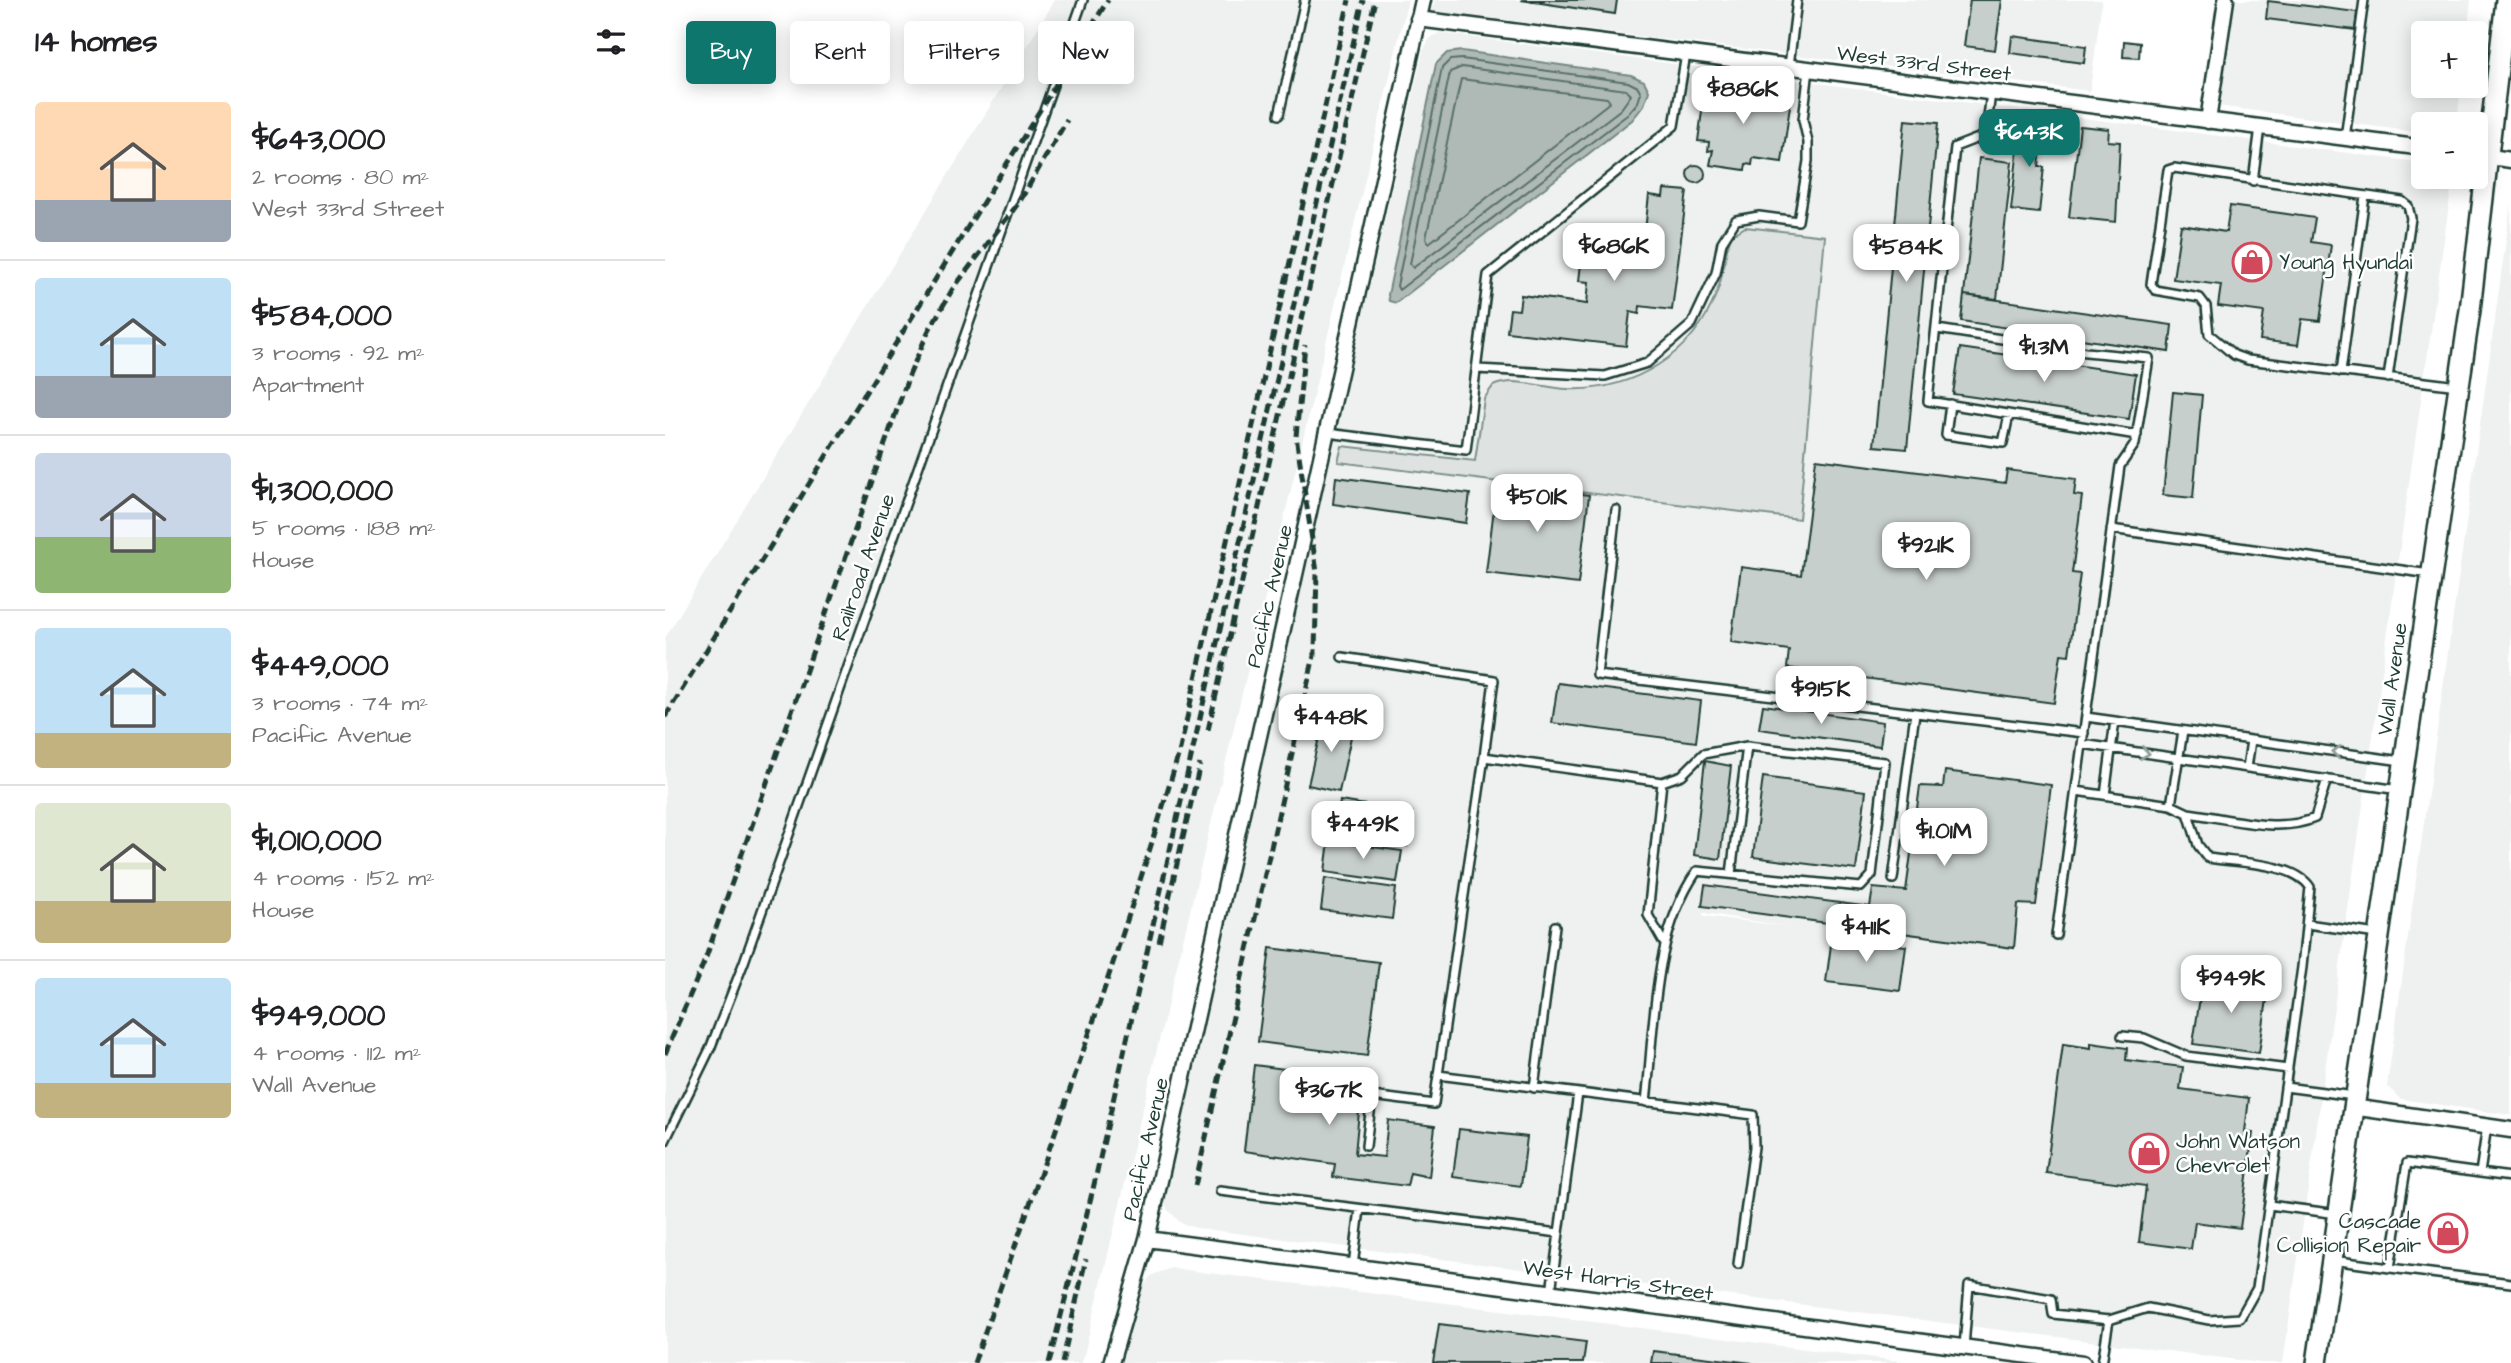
<!DOCTYPE html>
<meta charset="utf-8">
<style>
:root{--surface:#fff;--page:#f2f2f2;--text:#202124;--muted:#757577;--line:#e0e0e0;--accent:#0f766e}
body{margin:0;font-family:"Architects Daughter",sans-serif;background:var(--page);color:var(--text);height:100vh;display:flex;flex-direction:column;font-size:26px;white-space:nowrap}
*{box-sizing:border-box;margin:0}
p{font-size:23px;color:var(--muted)}
.icon{flex:none;width:38px;height:38px;fill:none;stroke:currentColor;stroke-width:2;stroke-linecap:round;stroke-linejoin:round}
.map{position:relative;flex:1;overflow:hidden}
.sheet{display:flex;flex-direction:column;background:var(--surface);width:665px}
.sheet>*{flex:none}
.banner{position:absolute;left:21px;top:21px;width:665px;height:63px;display:flex;gap:14px}
.fabs{position:absolute;left:1746px;top:21px;display:grid;gap:14px}
.fabs a{display:grid;place-items:center;width:77px;height:77px;border-radius:7px;background:var(--surface);box-shadow:0 4px 18px #0003;font-size:35px}
.price{position:absolute;translate:-50% -60px;padding:0 16px;border-radius:14px;background:#fff;color:#222;font-size:23px;line-height:46px;filter:drop-shadow(0 2px 4px #0008)}
.price::after{content:'';position:absolute;left:50%;top:42px;width:21px;height:16px;margin-left:-10px;background:inherit;clip-path:polygon(0 0,100% 0,50% 100%)}
.price.current{background:var(--accent);color:#fff}
ul{padding:0;list-style:none}
li{display:flex;align-items:center;gap:21px;height:175px;padding:0 35px}
li+li{border-top:2px solid var(--line)}
li span{display:grid;place-items:center;flex:none;width:196px;height:140px;border-radius:7px;color:#555}
li>.icon{margin-inline-start:auto}
span .icon{width:84px;height:84px;fill:#fffc;stroke-width:1}
li b{font-size:30px}
h2{display:flex;justify-content:space-between;align-items:center;height:84px;padding:0 35px;font-size:30px}
.tag{padding:0 24px;border-radius:7px;background:var(--surface);box-shadow:0 4px 18px #0003;font-size:24px;line-height:63px}
.tag.current{background:var(--accent);color:#fff}
main{display:flex;flex:1;min-height:0}
.map>svg:first-child{display:block}
.built{fill:#eef1f0;fill-rule:evenodd}
.green{fill:#dee3e2;stroke:#7e908b;stroke-width:2}
.water{fill:#afbab7;stroke:#758883;stroke-width:2}
.lines{fill:none;stroke-linecap:round;stroke-linejoin:round}
.shore{stroke:#596f68;stroke-width:2}
.building{fill:#c7cfcc;stroke:#1f3d34;stroke-width:2}
.lane-casing{stroke:#1f3d34;stroke-width:12}
.street-casing{stroke:#1f3d34;stroke-width:19}
.secondary-casing{stroke:#1f3d34;stroke-width:24}
.lane{stroke:#fff;stroke-width:7}
.street{stroke:#fff;stroke-width:14}
.secondary{stroke:#fff;stroke-width:19}
.rail{stroke:#1f3d34;stroke-width:5;stroke-dasharray:10 5;stroke-linecap:butt}
.oneway{stroke:#8f9e9a}
.labels{text-anchor:middle;stroke-width:5;stroke-linejoin:round;paint-order:stroke}
.street-label{font-size:21px;fill:#1f3d34;stroke:#fff}
.poi-label{font-size:21px;fill:#1f3d34;stroke:#fff;text-anchor:start}
</style>
<main>
<section class="sheet">
<h2>14 homes<svg class="icon" aria-label="filters" viewBox="0 0 24 24"><path d="M4 7h16M4 17h16"/><circle cx="9" cy="7" r="2"/><circle cx="15" cy="17" r="2"/></svg></h2>
<ul>
<li><span style="background:linear-gradient(#ffd9b3 70%,#9aa5b1 0)"><svg class="icon" aria-label="home" viewBox="0 0 24 24"><path d="M3 11l9-7 9 7M6 9v11h12V9"/></svg></span><div><b>$643,000</b><p>2 rooms · 80 m²</p><p>West 33rd Street</p></div></li>
<li><span style="background:linear-gradient(#bfe0f5 70%,#9aa5b1 0)"><svg class="icon" aria-label="home" viewBox="0 0 24 24"><path d="M3 11l9-7 9 7M6 9v11h12V9"/></svg></span><div><b>$584,000</b><p>3 rooms · 92 m²</p><p>Apartment</p></div></li>
<li><span style="background:linear-gradient(#c9d6e8 60%,#8fb573 0)"><svg class="icon" aria-label="home" viewBox="0 0 24 24"><path d="M3 11l9-7 9 7M6 9v11h12V9"/></svg></span><div><b>$1,300,000</b><p>5 rooms · 188 m²</p><p>House</p></div></li>
<li><span style="background:linear-gradient(#bfe0f5 75%,#c2b280 0)"><svg class="icon" aria-label="home" viewBox="0 0 24 24"><path d="M3 11l9-7 9 7M6 9v11h12V9"/></svg></span><div><b>$449,000</b><p>3 rooms · 74 m²</p><p>Pacific Avenue</p></div></li>
<li><span style="background:linear-gradient(#dfe7d0 70%,#c2b280 0)"><svg class="icon" aria-label="home" viewBox="0 0 24 24"><path d="M3 11l9-7 9 7M6 9v11h12V9"/></svg></span><div><b>$1,010,000</b><p>4 rooms · 152 m²</p><p>House</p></div></li>
<li><span style="background:linear-gradient(#bfe0f5 75%,#c2b280 0)"><svg class="icon" aria-label="home" viewBox="0 0 24 24"><path d="M3 11l9-7 9 7M6 9v11h12V9"/></svg></span><div><b>$949,000</b><p>4 rooms · 112 m²</p><p>Wall Avenue</p></div></li>
</ul>
</section>
<div class="map">
<svg width="1846" height="1363" viewBox="0 0 1846 1363">
<rect width="100%" height="100%" fill="#fff"/>
<filter id="ink" filterUnits="userSpaceOnUse"><feTurbulence type="fractalNoise" baseFrequency=".0143" numOctaves="2"/><feDisplacementMap in="SourceGraphic" scale="14" xChannelSelector="R" yChannelSelector="G"/><feConvolveMatrix kernelMatrix="1 2 1 2 8 2 1 2 1" color-interpolation-filters="sRGB"/></filter>
<g filter="url(#ink)">
<path class="built" d="M390 0H743L417 1363H0V638Z
M770 0H1437L1425 91 767 11Z
M1560 0H1806L1802 33H1759V86H1796L1792 124H1759V133L1544 105Z
M774 33 1759 163V177H1788L1618 1363H1597L531 1228 516 1223 502 1209 498 1194 758 51 765 38ZM1038 913H1039L1125 927 1039 916Z
M1846 204V1115L1735 1099 1722 1086Z
M506 1268 1250 1363H454L477 1287 487 1275Z"/>
<path class="green" d="M1080 227 1160 236 1134 519 673 462 677 446 810 461 819 399 828 386C849 376 879 388 902 389 966 392 1029 355 1052 292 1059 274 1059 254 1066 236Z"/>
<path class="water" d="M797 51 966 75 979 81 984 91 979 105 967 120 731 303 724 301 723 295 771 64 782 53Z"/>
<g class="lines">
<path class="shore" d="M797 59 963 82 973 87 976 93 973 102 962 115 734 290 732 286 777 68 785 60Z
M797 67 961 90 966 95 956 109 748 268 745 264 785 72Z
M796 79 942 98 945 102 764 243 761 238Z"/>
</g>
<path class="building" d="M856 0H952L950 14Z
M1305 0H1337L1330 50 1299 46Z
M1603 1 1692 12 1690 30 1601 19Z
M1347 36 1421 46 1419 63 1345 53Z
M1459 41 1475 43 1474 58 1458 57Z
M1062 84 1097 88 1096 95 1126 99 1117 162 1088 158 1087 165 1081 164 1080 170 1045 165 1048 150 1043 151 1044 142 1033 141 1040 89 1052 90 1053 85Z
M1240 120 1273 123 1242 449 1209 446Z
M1356 121 1379 124 1374 167H1379L1374 213 1346 210Z
M1415 126 1444 129 1443 141 1455 142 1451 222 1404 217Z
M1314 158 1347 162 1332 299 1299 295Z
M1022 174a9 9 0 1 1 18 0a9 9 0 1 1-18 0Z
M999 189 1022 191 1007 310 975 306 974 314 965 312 961 346 842 332 845 309 854 310 856 295 922 304 924 282 914 281 917 255 910 247 911 241 917 236 942 243V248L953 249 952 255 977 258 984 195 998 197Z
M1565 206 1650 218 1646 242 1666 245 1655 321 1637 319 1633 345 1595 340 1599 312 1553 306 1556 285 1508 279 1516 225 1561 232Z
M1299 295 1507 325 1504 352 1296 321Z
M1295 348 1471 374 1464 419 1288 394Z
M1508 392 1537 395 1528 498 1498 495Z
M1151 459 1340 483 1342 470 1411 479 1409 495 1417 496 1407 573 1415 574 1404 655 1396 654 1389 703 1122 668 1124 650 1066 642 1076 567 1136 575Z
M671 477 805 494 801 523 668 504Z
M832 484 924 495 913 584 821 573Z
M893 683 1036 701 1031 742 887 723Z
M1098 705 1218 722 1215 746 1094 729Z
M659 716 689 723 674 792 643 785Z
M1040 761 1066 766 1055 859 1029 855Z
M1280 771 1386 785 1371 905 1353 904 1349 948 1037 906 1040 885 1205 907 1208 888 1241 891 1255 786 1278 787Z
M1098 777 1201 791 1191 870 1088 857Z
M675 801 747 812 742 846 670 835Z
M664 841 737 851 732 882 660 872Z
M660 878 731 888 727 919 656 910Z
M1167 937 1241 946 1235 991 1161 982Z
M605 948 714 962 702 1056 593 1042Z
M1538 977 1604 986 1594 1053 1528 1044Z
M1426 1043 1462 1048 1461 1060 1518 1067 1515 1089 1584 1098 1580 1132 1588 1133 1575 1228 1530 1222 1526 1249 1474 1242 1481 1186 1381 1173 1398 1044 1426 1048Z
M589 1065 697 1079 690 1154 719 1157 723 1120 770 1126 764 1177 745 1173 742 1186 668 1177 670 1164 579 1151Z
M794 1129 862 1137 856 1186 788 1177Z
M774 1324 921 1342 918 1363H768Z
M988 1351 1087 1363H986Z"/>
<g class="lines">
<defs>
<path id="lane" d="M1124 66 1132 0
M1326 92 1321 135 1290 147 1263 401 1472 435
M614 115 640 0
M1680 138 1699 0
M1588 181 1595 127
M1272 329 1421 352 1484 358 1470 444 1455 466 1391 935
M812 369 940 376 982 363 1027 324 1051 273 1057 242 1071 220 1094 216 1133 221 1143 161V142L1138 120 1144 69
M1676 372 1700 196
M1723 378 1746 218 1743 206 1737 201 1509 168 1503 170 1486 284 1490 290 1535 298 1541 306 1544 334 1569 355 1583 360 1793 386
M1285 404 1281 435 1338 443 1344 415
M662 433 801 450 823 275 1009 126 1021 54
M951 510 932 675 1419 733
M1446 529 1765 574
M677 657 829 680 819 757
M1421 717 1737 761
M1417 744 1734 790
M1582 768 1586 740
M997 782 1017 775 1038 754 1082 746
M1440 795 1450 721
M1506 805 1518 731
M1523 813C1562 818 1613 834 1650 818L1662 779
M1228 879 1250 713
M1642 924 1712 934
M1457 1036 1479 1038 1521 1056 1623 1069
M773 1075 819 757 997 782 983 915 999 943
M1620 1087 1689 1096
M869 1088 890 926
M981 1102C990 1025 987 936 1032 871L1196 887 1207 875 1220 762 1082 746 1066 874
M0 1141 45 1049 79 962 418 0
M701 1146 707 1096 769 1104 773 1075 1088 1115 1089 1147 1073 1264
M1815 1173 1846 1177
M555 1191 894 1233 886 1292
M1604 1205 1673 1214
M894 1233 913 1093
M1667 1260 1725 1268 1742 1163 1815 1173 1822 1126
M688 1266 695 1209
M1725 1268 1846 1283
M1299 1347 1304 1285 1386 1299 1388 1314 1444 1320 1483 1308 1544 1320 1575 1318 1592 1288 1637 967 1645 887C1628 862 1572 863 1543 858L1533 845 1523 813 1506 805 1411 791
M1437 1363 1444 1320"/>
<path id="street" d="M753 19 1759 148
M1543 121 1561 0
M1811 155 1846 160
M1687 1107 1846 1130
M482 1239 1418 1363
M446 1363 482 1239 758 0"/>
<path id="secondary" d="M1652 1363 1805 310 1841 0"/>
</defs>
<use href="#lane" class="lane-casing"/>
<use href="#street" class="street-casing"/>
<use href="#secondary" class="secondary-casing"/>
<use href="#lane" class="lane"/>
<use href="#street" class="street"/>
<use href="#secondary" class="secondary"/>
<path class="rail" d="M0 717 443 0
M543 730 710 0
M494 942 535 764
M0 1054 40 960 243 378 263 332 287 290 355 201 402 120
M530 1186 650 651 652 572 631 436 640 345
M309 1363C380 1159 455 956 515 749L684 0
M384 1363 428 1189 698 0
M397 1363 421 1259"/>
</g>
<defs><path id="oneway-chevron" d="M-2-3.5L2.5 0L-2 3.5" fill="none" stroke-width="1.6" stroke-linecap="round" stroke-linejoin="round" transform="scale(1.75)"/></defs>
<g class="oneway">
<use href="#oneway-chevron" transform="translate(1671 752) rotate(-172)"/>
<use href="#oneway-chevron" transform="translate(1480 753) rotate(8)"/>
</g>
</g>
<defs>
<symbol id="shop-ring" viewBox="-11 -11 22 22"><circle r="9.5" fill="#fff" stroke="#d1495b" stroke-width="1.5"/><path d="M-5-2.5h2.3a2.7 3.5 0 0 1 5.4 0H5L5.5 6h-11ZM-1.5-2.5h3a1.5 2.3 0 0 0-3 0Z" fill="#d1495b"/></symbol>
</defs>
<g fill-rule="evenodd">
<use href="#shop-ring" x="1565" y="240" width="44" height="44"/>
<use href="#shop-ring" x="1462" y="1131" width="44" height="44"/>
<use href="#shop-ring" x="1761" y="1211" width="44" height="44"/>
</g>
<g class="labels">
<g class="street-label">
<text transform="translate(1259 63) rotate(7)" y="7">West 33rd Street</text>
<text transform="translate(198 567) rotate(-71)" y="7">Railroad Avenue</text>
<text transform="translate(604 596) rotate(-77)" y="7">Pacific Avenue</text>
<text transform="translate(1727 679) rotate(-82)" y="7">Wall Avenue</text>
<text transform="translate(480 1149) rotate(-77)" y="7">Pacific Avenue</text>
<text transform="translate(953 1280) rotate(8)" y="7">West Harris Street</text>
</g>
<g class="poi-label">
<text x="1614" y="269">Young Hyundai</text>
<text x="1511" y="1148">John Watson<tspan x="1511" dy="24">Chevrolet</tspan></text>
<text x="1756" y="1228" text-anchor="end">Cascade<tspan x="1756" dy="24">Collision Repair</tspan></text>
</g>
</g>
</svg>
<div class="fabs">
<a>+</a>
<a>−</a>
</div>
<b class="price" style="left:1078px;top:126px">$886K</b>
<b class="price current" style="left:1364px;top:169px">$643K</b>
<b class="price" style="left:949px;top:283px">$686K</b>
<b class="price" style="left:1241px;top:284px">$584K</b>
<b class="price" style="left:1379px;top:384px">$1.3M</b>
<b class="price" style="left:872px;top:534px">$501K</b>
<b class="price" style="left:1261px;top:582px">$921K</b>
<b class="price" style="left:1156px;top:726px">$915K</b>
<b class="price" style="left:666px;top:754px">$448K</b>
<b class="price" style="left:698px;top:861px">$449K</b>
<b class="price" style="left:1279px;top:868px">$1.01M</b>
<b class="price" style="left:1201px;top:964px">$411K</b>
<b class="price" style="left:1566px;top:1015px">$949K</b>
<b class="price" style="left:664px;top:1127px">$367K</b>
<div class="banner">
<a class="tag current">Buy</a>
<a class="tag">Rent</a>
<a class="tag">Filters</a>
<a class="tag">New</a>
</div>
</div>
</main>
